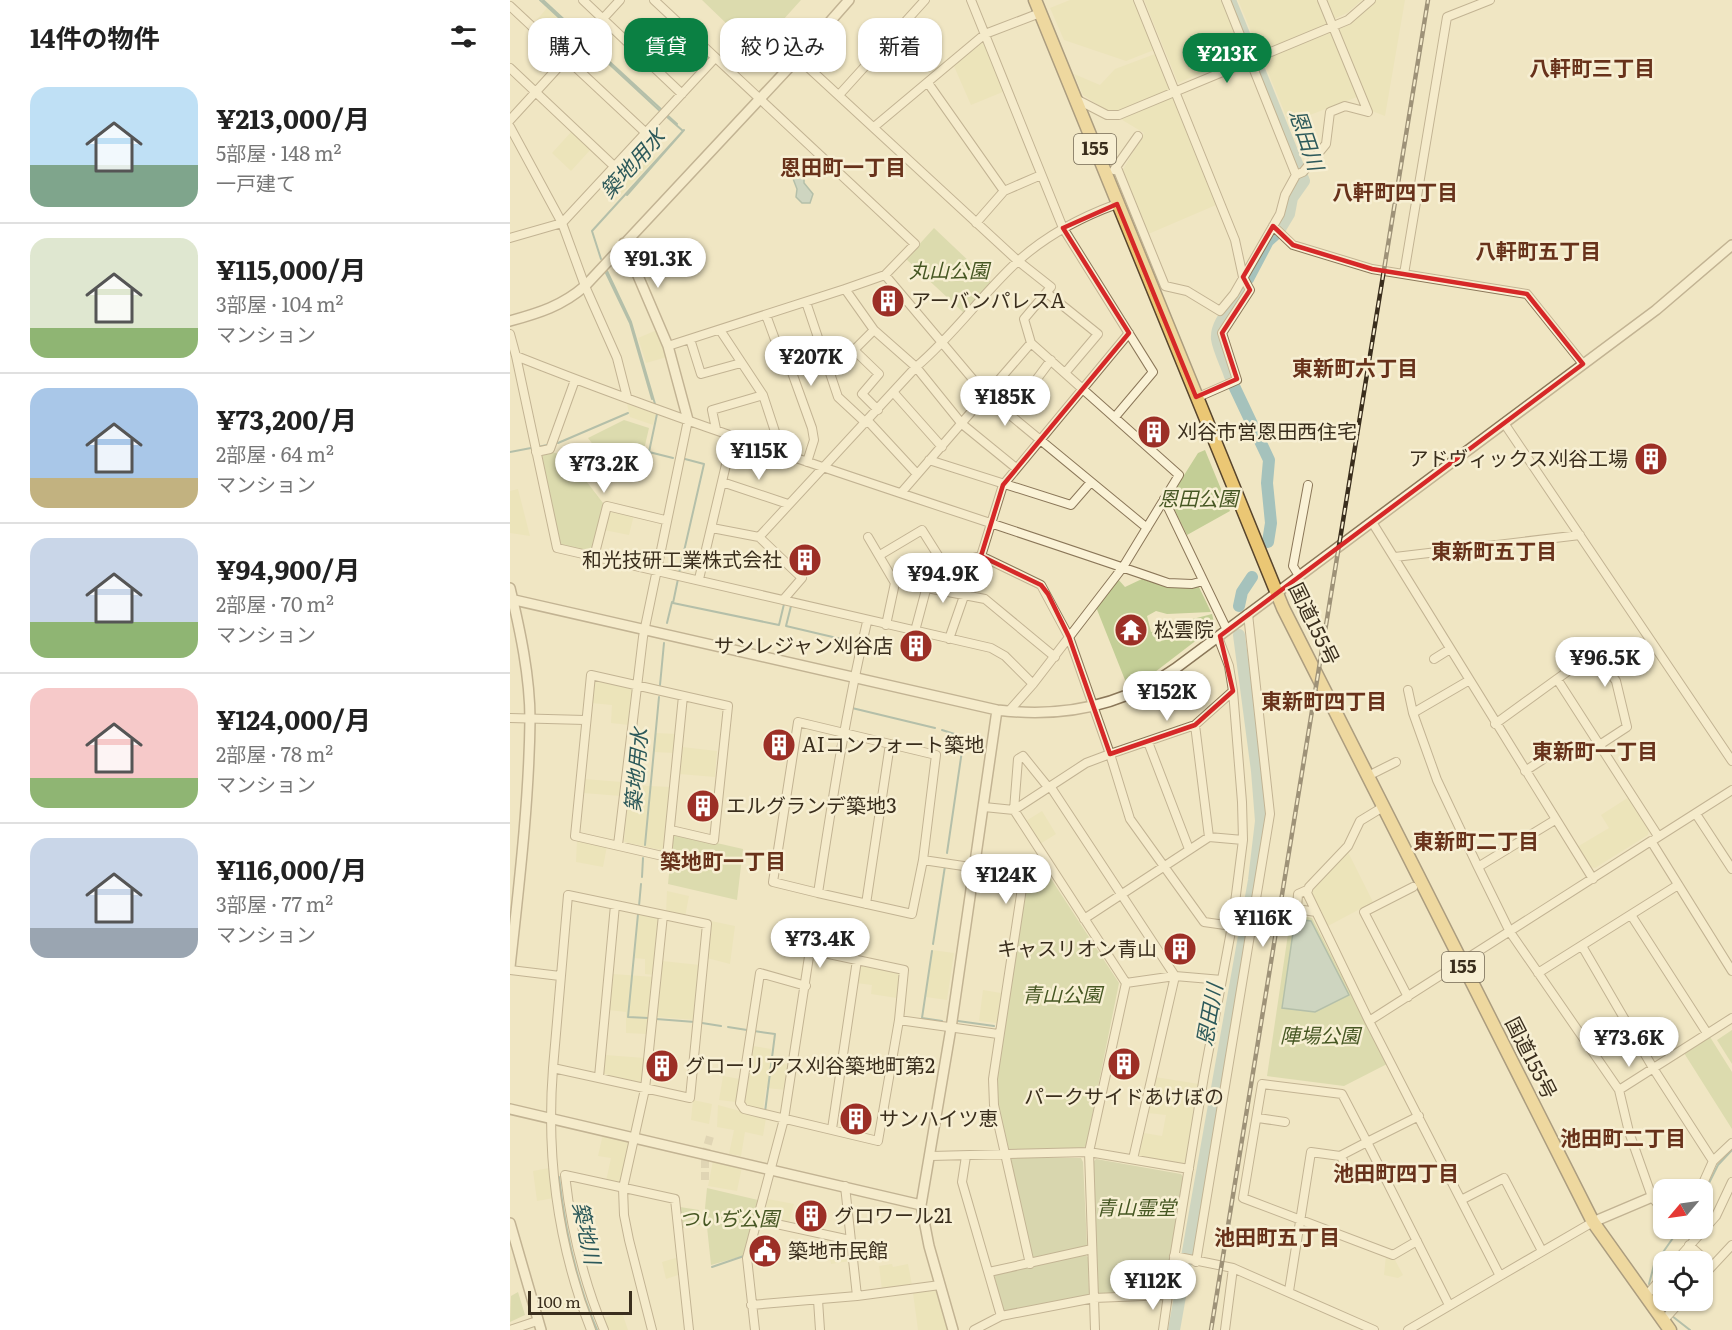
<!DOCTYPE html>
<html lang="ja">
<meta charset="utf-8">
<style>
:root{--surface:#fff;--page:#f2f2f2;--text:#222;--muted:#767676;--line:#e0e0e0;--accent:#0b8043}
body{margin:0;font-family:Literata,"Noto Sans JP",serif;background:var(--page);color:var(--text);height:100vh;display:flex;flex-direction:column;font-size:22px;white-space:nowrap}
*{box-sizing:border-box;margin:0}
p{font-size:20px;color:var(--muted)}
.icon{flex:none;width:33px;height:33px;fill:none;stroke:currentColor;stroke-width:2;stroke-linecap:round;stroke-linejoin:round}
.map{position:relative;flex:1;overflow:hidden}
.drawer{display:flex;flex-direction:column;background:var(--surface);width:510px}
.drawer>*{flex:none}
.hud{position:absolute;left:18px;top:18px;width:570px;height:54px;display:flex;gap:12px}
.needle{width:39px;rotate:241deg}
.buttons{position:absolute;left:1143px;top:1179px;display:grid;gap:12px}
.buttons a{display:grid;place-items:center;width:60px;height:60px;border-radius:12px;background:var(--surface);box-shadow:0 2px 4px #0004;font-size:30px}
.scale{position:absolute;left:18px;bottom:15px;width:104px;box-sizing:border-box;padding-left:6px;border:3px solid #3a2e1d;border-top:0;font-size:16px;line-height:21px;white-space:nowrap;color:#3a2e1d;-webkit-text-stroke:4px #f7efd3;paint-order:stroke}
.price{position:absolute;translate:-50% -51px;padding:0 14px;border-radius:21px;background:#fff;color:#222;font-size:20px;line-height:39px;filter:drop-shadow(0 2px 3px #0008)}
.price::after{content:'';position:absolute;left:50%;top:36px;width:18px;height:14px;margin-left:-9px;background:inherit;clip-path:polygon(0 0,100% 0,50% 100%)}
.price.on{background:var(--accent);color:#fff}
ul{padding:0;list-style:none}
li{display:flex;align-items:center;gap:18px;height:150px;padding:0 30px}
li+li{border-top:2px solid var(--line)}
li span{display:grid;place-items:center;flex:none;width:168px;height:120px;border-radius:18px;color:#555}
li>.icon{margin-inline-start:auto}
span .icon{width:72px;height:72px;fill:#fffc;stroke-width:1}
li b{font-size:26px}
h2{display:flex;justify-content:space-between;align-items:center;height:72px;padding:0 30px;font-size:26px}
.tag{padding:0 21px;border-radius:18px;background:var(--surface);box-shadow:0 2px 4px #0004;font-size:21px;line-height:54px}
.tag.on{background:var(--accent);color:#fff}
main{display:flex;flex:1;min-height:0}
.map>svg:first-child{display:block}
.farmland{fill:#e6e2b0}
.green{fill:#c3ce96}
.cemetery{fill:#bac395}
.water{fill:#a5c2bc;stroke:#6b918b;stroke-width:1.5}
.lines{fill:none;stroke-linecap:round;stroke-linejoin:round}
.stream{stroke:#6b918b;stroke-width:2}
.river{stroke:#a5c2bc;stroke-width:12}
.minor-tunnel{stroke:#ccc1a2;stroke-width:8;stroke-dasharray:8 4;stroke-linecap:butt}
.minor-casing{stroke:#8b7759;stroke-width:10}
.tertiary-casing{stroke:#8b7759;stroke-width:12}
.trunk-casing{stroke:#58452d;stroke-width:15}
.minor{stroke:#faf2d6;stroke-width:8}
.tertiary{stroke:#faf2d6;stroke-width:9}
.trunk{stroke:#ebc774;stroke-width:12}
.rail-casing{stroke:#3a2e1d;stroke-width:4.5}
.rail{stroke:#f7efd3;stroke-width:2;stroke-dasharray:7;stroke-linecap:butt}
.marked{fill:none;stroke:#d62828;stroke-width:4.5;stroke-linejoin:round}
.labels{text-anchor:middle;stroke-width:5;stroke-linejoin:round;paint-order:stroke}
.shield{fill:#f7efd3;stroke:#736854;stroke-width:1.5}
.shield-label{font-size:18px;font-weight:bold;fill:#3a2e1d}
.park-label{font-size:20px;font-style:italic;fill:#465723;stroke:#f7efd3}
.poi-label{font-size:20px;fill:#3a2e1d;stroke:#f7efd3;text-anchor:start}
.street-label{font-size:20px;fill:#3a2e1d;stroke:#f7efd3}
.neighbourhood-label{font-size:21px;font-weight:bold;fill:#68321b;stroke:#f7efd3}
.water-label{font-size:21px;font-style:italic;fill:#2c595a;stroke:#f7efd3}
</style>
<main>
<section class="drawer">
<h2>14件の物件<svg class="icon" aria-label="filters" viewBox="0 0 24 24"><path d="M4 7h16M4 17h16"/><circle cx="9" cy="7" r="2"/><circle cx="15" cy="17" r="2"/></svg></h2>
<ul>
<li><span style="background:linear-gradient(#bfe0f5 65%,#7fa58c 0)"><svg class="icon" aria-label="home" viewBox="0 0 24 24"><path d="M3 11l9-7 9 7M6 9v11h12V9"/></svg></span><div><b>¥213,000/月</b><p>5部屋 · 148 m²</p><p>一戸建て</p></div></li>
<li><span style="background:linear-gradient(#dfe7d0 75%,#8fb573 0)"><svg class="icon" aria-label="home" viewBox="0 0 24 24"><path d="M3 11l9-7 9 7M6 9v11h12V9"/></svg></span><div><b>¥115,000/月</b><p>3部屋 · 104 m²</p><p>マンション</p></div></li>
<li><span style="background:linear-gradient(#a9c7e8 75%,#c2b280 0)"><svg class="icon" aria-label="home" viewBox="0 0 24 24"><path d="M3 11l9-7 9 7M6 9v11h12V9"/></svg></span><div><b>¥73,200/月</b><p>2部屋 · 64 m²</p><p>マンション</p></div></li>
<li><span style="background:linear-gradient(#c9d6e8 70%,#8fb573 0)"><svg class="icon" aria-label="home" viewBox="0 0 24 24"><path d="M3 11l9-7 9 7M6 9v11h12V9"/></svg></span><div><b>¥94,900/月</b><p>2部屋 · 70 m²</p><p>マンション</p></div></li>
<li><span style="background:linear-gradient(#f6c9c9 75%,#8fb573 0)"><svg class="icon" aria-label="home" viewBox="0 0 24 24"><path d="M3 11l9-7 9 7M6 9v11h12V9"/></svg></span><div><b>¥124,000/月</b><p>2部屋 · 78 m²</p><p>マンション</p></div></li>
<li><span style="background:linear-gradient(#c9d6e8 75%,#9aa5b1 0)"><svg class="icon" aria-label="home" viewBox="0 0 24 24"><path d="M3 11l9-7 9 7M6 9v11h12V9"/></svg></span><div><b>¥116,000/月</b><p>3部屋 · 77 m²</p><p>マンション</p></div></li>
</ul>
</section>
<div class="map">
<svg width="1222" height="1330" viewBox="0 0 1222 1330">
<rect width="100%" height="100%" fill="#f0e6c3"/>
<path class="farmland" d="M560 0H623L644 50 616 61 554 40 540 8Z
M634 0H713L735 54 668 83Z
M728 0H808L847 97 779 123Z
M816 0H852L837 13 824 19Z
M865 0H895L875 116 859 110 828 28 842 22Z
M37 8 70 38 57 53 25 22Z
M473 40 495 91 461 105 443 64Z
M645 54 660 89 605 112 596 110 573 95 564 74 590 85 605 69Z
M663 96 706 205 636 235 611 173 634 133 609 118Z
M62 131 81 149 61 171 42 153Z
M132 142 146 158 106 200 92 185Z
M147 330 157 357 136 363 128 338Z
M117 404 146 414 143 425 120 417Z
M8 489 20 536 0 533V491Z
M99 509 124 515 119 535 94 530Z
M83 677 123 687 119 725 101 723 102 705 81 703Z
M146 733 166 734 164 753 144 752Z
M172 747 207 751 205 777 169 774Z
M74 779 112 782 111 796 73 793Z
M118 785 161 787 155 851 114 842Z
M1119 797 1139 829 1138 835 1085 868 1080 867 1067 847 1099 828 1091 815Z
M532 811 546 834 530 844 516 821Z
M67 839 97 846 93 867 66 862Z
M838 852 863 902 818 926 801 893 802 888Z
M157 891 179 896 175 917 156 913Z
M128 914 149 916 144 975 135 974V959L124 958Z
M201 921 225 926 220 964 197 958Z
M422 950 444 953 437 1000 416 997Z
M152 961 190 965 185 1020 147 1017Z
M349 964 390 973 387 998 361 994 362 985 346 983Z
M103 974 144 977 137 1034 116 1033V1012L99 1010Z
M473 990 491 993 487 1023 469 1021Z
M243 1046 261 1049 260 1062 280 1065 276 1090 256 1088 253 1110 236 1107 233 1103Z
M95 1055 135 1058 132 1083 94 1074Z
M213 1076 230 1079 226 1102 209 1100Z
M645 1077 689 1084 675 1164 628 1156 634 1133 652 1136 656 1115 638 1113Z
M183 1100 202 1104 199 1124 181 1120Z
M208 1105 256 1118 253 1136 235 1132 231 1156 219 1154 224 1130 207 1127Z
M93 1134 121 1140 111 1184 96 1181 101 1158 88 1156Z
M203 1161 232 1167 227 1191 198 1186Z
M39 1168 44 1198 27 1201 23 1171Z
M258 1199 284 1204 279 1223 253 1218Z
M317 1239 338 1242 340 1261 321 1264Z
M876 1255 884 1258 893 1275 888 1278 874 1275Z
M169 1257 171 1274 156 1279 152 1262Z
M382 1264 383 1267 398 1264 402 1285 372 1290 369 1266Z
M427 1289 439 1330H408L403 1293Z
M112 1312 118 1330H99L94 1318Z"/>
<path class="green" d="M192 0H291L245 51Z
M424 228 483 284 455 314 396 259Z
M114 420 139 428 133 454 119 451 113 460 103 463 91 455 78 438Z
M695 450 720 511 677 535 659 499 688 453Z
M41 452 57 456 93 503 82 551 79 553 51 546 49 543 30 454Z
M607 578 615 587 634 578 688 585 701 612 657 614 646 611 637 616 641 632 654 630 656 626 702 614 705 626 645 672 617 685 586 607Z
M163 833 233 849 227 900 158 884Z
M529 867 534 868 609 983 576 1146 571 1149H499L488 1106 486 1072 516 876Z
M781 914 802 918 877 1064 834 1086 757 1076Z
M1222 1030V1064L1207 1040Z
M1200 1037 1222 1072V1129L1174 1053Z
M197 1188 248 1200 233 1256 201 1265 195 1208Z
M170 1207 189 1210 190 1225 173 1228Z
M8 1292 15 1315 0 1322 1 1296Z"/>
<path class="cemetery" d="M502 1158H571L573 1162 577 1246 525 1260 522 1258 500 1161Z
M586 1159 671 1174 673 1177 655 1289 652 1293 591 1295 588 1292 583 1162Z
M575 1255 578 1257 579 1294 576 1296 495 1313 492 1311 484 1274Z"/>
<path class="water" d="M285 168H290L294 173V183L303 194 300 203H292L286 197 287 189 282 176Z
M785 919 801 921 839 995 805 1012 772 1008Z"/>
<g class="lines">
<path class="stream" d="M30 0 151 112
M33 0 73 37
M77 41 152 110
M156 114 167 124
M117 195 174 130
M91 259 82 231 173 131 156 116
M97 271 121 322 145 404
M96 273 120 323 142 399
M147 414 139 452 163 458
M48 443 118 413
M28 447 37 445
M0 452 21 448
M169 573 194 464 175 459
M168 579 163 603 269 625 274 604
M281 606 276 626 344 642
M157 623 162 602
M150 685 154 643
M342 706V708L425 728
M432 730 454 737 437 853
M135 845 149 697
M132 877 133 858
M129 906 131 884
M128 914 118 1017 138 1018
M423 944 435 866
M422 951 412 1018 432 1021
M146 1019 185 1022
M448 1021 484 1026
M192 1023 211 1026
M218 1027 237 1030
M244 1031 265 1034 255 1112
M49 1177C55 1229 66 1282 87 1330
M1192 1197 1208 1165 1222 1150
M1170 1228 1144 1265 1139 1284 1162 1316 1180 1330
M202 1267 234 1256"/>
<path class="river" d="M720 0 743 56
M746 62 794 181 782 198 779 214 770 229
M738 279 758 241 768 232
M720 376C716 364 709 351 707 339 705 321 727 303 734 288
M724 386 759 460 757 483 761 523 758 542
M729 606 732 592 742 577
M664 1330 744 880 751 821 747 771 729 635"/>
<path class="minor-tunnel" d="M195 1180V1154L201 1133"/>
<defs>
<path id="minor" d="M73 0 172 94
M144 0 405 244 375 275 335 289 364 330 406 367 452 424 506 468
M461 0 553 228 643 372 605 417
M628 0 725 240 733 277 740 290 712 333 727 380 686 398
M716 0 786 175
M0 6 136 133
M288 58 508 261 541 287 514 319 521 343 669 475 613 567 523 684
M0 68 105 167
M418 83 494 191
M329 95 415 0
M566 99 597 115H609L838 20 861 0
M0 120 110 0
M0 127 52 223 75 286 107 358 117 397
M364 127 475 34 530 13
M607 168 655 286 677 291 710 311 724 294 770 214 775 195 786 175 793 172 816 144 820 112 835 106 858 112 812 0
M604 170 628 136
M466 223 494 191 531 175
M763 226 783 245 862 269 1017 294 1073 364
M0 238 52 223 205 58
M894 274 937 17 980 0
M375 275 477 396 637 528
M537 293 588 334 555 373
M296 302 328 397 356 423
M256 315 267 345 280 367 302 428 304 440 297 462
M210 330 253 395 272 453
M364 330 344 350 369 374 352 394 368 410
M0 334 6 356C220 441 441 508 658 583L682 584 693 581
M180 339 191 374 231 363
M158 346 335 289
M6 356 47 548 481 648 495 656 523 684 499 711
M384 393 432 447
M500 415 541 360
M358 421 407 474
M994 423 1222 761
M206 429 202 410 253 395
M26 452 40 449 65 380
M419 460 561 505 581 482
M212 482 278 504
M391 493 521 343
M654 499 717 630
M862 522 1083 879
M202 528 249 537 292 578 273 600
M249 537 406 367C444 335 472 294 508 261 537 235 571 217 607 204
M358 537 385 583 376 625
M370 555 412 530 434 565
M471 556 493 485 619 333
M84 557 97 506 155 520
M885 557 1070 535
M789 576 783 566 798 485
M189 579 223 435
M417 588 475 599 545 657
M405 631 421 571 426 567 471 556 531 585 559 637 600 754 576 763 504 810 474 807
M439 639 454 596
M924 659 940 649
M1047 679 1085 652 1106 681 1117 727 1091 744
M958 681 903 713 927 780 968 867
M898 690 903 713
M0 718 75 720
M985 724 1047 679 1148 836
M685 725 699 837
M638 742 679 849
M1015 771 1032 760
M858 776 886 762
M540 786 665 976 712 980
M1186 814 1222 869
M1045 820 968 867 1000 932 1109 1090 1119 1132 1142 1197 1154 1212
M161 830 204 840 218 706 81 675 65 836 157 857 173 696
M1145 839 1222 790
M108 845 133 637 178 420
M413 860 514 875 483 1079 484 1105 520 1264
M514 875 536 860
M797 890 788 894 787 909 806 912
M308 893 402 914 413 860 426 755 288 722 263 882 308 893C322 802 336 711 357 622
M58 895 197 924 180 1098 43 1068Z
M356 904 380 744
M1121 915 1197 1033
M574 919 699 837 733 840
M722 926 694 922 620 819 600 754 685 725 723 691
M1072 946 1143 1068 1203 1161
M0 970 50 976
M1028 973 1168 885
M616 983 665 976 623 1159
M898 997 854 912 903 887
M389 1020 488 1034
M859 1021 797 893 799 887 838 846 850 821 873 807
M43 1068C36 1158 48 1246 81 1330
M89 1077 105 905
M1109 1090 1222 1018
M748 1118 775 1122
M322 1129 347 960
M421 1156 579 1152 679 1169
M456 1156 452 1182 491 1316
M831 1156 836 1167 835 1178
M335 1186 347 1296
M1190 1190 1203 1161 1222 1143
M951 1200 994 1178 1032 1251
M248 1220 340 1240
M907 1241 883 1255 733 1198 752 1084 832 1094 857 1142 909 1116
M1179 1245 1202 1266
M664 1256 723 1268 864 1330
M686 1262 760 814 738 614
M1165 1262 1206 1216 1222 1182
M479 1272 582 1249
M990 1276 1083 1222
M1192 1277 1222 1245
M779 1291 801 1152 830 1156 857 1142 939 1305
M1136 1296 1154 1275
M308 1300 310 1330
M241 1305 347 1296 430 1285
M1153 1321 1172 1300
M0 1330 27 1321
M94 1330C73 1280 61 1228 55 1175L165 1199 179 1330
M142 1330 119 1240 114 1215 113 1188 135 1089 153 915
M245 1330 237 1258 274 1119 300 950 394 970 389 1020 368 1141 234 1109 230 1103 250 973 296 986
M464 1330 491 1316 584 1298 579 1152 616 983 504 810 508 759 513 756 538 787
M585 1330 584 1298 658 1295 694 1076 722 926 733 840 732 802 723 691 719 666 708 637
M653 1330 658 1295
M715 1330 723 1268
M898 1330 990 1276 859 1021 1141 841 1222 971"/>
<path id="tertiary" d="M114 243 158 346 178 420
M0 321C29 313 52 306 75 286L288 58 339 0
M0 588C10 630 20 676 20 720 19 802 9 885 0 967
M0 599 487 710C551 718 613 706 666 668L1146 310 1222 245
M0 1109 411 1205
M1083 1222 1142 1197
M0 1223 31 1330
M443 1330 419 1246 411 1205 441 1028 487 710"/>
<path id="trunk" d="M525 0 773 608 1083 1222 1160 1330"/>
</defs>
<use href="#minor" class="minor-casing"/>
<use href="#tertiary" class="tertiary-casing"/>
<use href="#trunk" class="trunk-casing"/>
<use href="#minor" class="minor"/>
<use href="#tertiary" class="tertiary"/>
<use href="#trunk" class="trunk"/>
<defs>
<path id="rail" d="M701 1330 918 0"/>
</defs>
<use href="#rail" class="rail-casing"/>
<use href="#rail" class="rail"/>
</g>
<path d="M0 0H1222V1330H0ZM607 204 686 397 727 379 712 333 740 290 733 277 763 226 783 245 862 269 1017 294 1073 364 710 636 723 691 685 725 600 754 559 637 538 594 531 585 471 556 493 485 619 333 553 228Z" fill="#f0e6c3" fill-opacity=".55" fill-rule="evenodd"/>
<path class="marked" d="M607 204 686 397 727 379 712 333 740 290 733 277 763 226 783 245 862 269 1017 294 1073 364 710 636 723 691 685 725 600 754 559 637 538 594 531 585 471 556 493 485 619 333 553 228Z"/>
<defs>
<symbol id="building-disc" viewBox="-11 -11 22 22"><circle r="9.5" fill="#9c2f26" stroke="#f7efd3"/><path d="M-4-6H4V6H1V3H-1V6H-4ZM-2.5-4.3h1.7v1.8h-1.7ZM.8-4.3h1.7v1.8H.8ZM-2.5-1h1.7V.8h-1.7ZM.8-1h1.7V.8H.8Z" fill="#fff"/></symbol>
<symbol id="temple-disc" viewBox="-11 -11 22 22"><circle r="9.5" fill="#9c2f26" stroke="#f7efd3"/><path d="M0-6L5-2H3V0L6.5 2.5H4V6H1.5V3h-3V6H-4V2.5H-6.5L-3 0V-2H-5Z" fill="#fff"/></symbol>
<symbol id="civic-disc" viewBox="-11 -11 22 22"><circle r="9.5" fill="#9c2f26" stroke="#f7efd3"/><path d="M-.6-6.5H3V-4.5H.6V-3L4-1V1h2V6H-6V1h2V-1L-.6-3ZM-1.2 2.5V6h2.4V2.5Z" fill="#fff"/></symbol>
</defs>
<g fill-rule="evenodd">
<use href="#building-disc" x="359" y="282" width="38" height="38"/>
<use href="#building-disc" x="625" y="413" width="38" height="38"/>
<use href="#building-disc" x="1122" y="440" width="38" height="38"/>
<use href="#building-disc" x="276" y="541" width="38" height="38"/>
<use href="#temple-disc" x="602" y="611" width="38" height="38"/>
<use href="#building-disc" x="387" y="627" width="38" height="38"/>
<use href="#building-disc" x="250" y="726" width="38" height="38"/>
<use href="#building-disc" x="174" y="787" width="38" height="38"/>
<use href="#building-disc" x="651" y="930" width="38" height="38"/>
<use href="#building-disc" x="595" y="1045" width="38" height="38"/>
<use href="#building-disc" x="133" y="1047" width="38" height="38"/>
<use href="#building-disc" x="327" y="1100" width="38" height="38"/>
<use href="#building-disc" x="282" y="1197" width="38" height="38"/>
<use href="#civic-disc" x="236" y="1232" width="38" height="38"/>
</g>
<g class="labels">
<g class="shield">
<rect x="564" y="134" width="42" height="30" rx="4.5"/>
<rect x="932" y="952" width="42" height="30" rx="4.5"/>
</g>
<g class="shield-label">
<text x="585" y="155">155</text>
<text x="953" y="973">155</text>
</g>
<g class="park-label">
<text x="439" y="278">丸山公園</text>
<text x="688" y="506">恩田公園</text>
<text x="552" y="1002">青山公園</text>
<text x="810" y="1043">陣場公園</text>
<text x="626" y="1215">青山霊堂</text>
<text x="219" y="1226">ついぢ公園</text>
</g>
<g class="poi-label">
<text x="401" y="308">アーバンパレスA</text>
<text x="667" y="439">刈谷市営恩田西住宅</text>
<text x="1118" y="466" text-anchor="end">アドヴィックス刈谷工場</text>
<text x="272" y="567" text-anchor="end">和光技研工業株式会社</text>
<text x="644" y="637">松雲院</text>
<text x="383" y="653" text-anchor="end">サンレジャン刈谷店</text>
<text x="292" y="752">AIコンフォート築地</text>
<text x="216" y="813">エルグランデ築地3</text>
<text x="647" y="956" text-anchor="end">キャスリオン青山</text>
<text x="175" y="1073">グローリアス刈谷築地町第2</text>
<text x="614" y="1104" text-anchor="middle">パークサイドあけぼの</text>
<text x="369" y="1126">サンハイツ恵</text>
<text x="324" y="1223">グロワール21</text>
<text x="278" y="1258">築地市民館</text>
</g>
<g class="street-label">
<text transform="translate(804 624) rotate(64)" y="7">国道155号</text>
<text transform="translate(1021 1058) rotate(63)" y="7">国道155号</text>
</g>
<g class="neighbourhood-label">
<text x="1082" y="76">八軒町三丁目</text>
<text x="333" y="175">恩田町一丁目</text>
<text x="885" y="200">八軒町四丁目</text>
<text x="1028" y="259">八軒町五丁目</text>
<text x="845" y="376">東新町六丁目</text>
<text x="984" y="559">東新町五丁目</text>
<text x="814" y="709">東新町四丁目</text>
<text x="1085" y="759">東新町一丁目</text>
<text x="966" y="849">東新町二丁目</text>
<text x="213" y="869">築地町一丁目</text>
<text x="1113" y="1146">池田町二丁目</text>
<text x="886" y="1181">池田町四丁目</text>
<text x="767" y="1245">池田町五丁目</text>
</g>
<g class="water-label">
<text transform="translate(796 140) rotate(71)" y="7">恩田川</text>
<text transform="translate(123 164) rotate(-48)" y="7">築地用水</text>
<text transform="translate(127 770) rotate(-85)" y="7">築地用水</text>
<text transform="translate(700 1015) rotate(-80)" y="7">恩田川</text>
<text transform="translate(76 1233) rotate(78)" y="7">築地川</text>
</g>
</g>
</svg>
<div class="buttons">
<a><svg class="needle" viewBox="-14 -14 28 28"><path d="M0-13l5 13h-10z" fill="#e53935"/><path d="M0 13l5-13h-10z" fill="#767676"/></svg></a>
<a><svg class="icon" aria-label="locate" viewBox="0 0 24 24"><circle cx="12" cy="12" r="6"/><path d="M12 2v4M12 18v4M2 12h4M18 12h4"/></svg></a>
</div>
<div class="scale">100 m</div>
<b class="price on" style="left:717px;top:84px">¥213K</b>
<b class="price" style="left:148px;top:289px">¥91.3K</b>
<b class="price" style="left:301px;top:387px">¥207K</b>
<b class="price" style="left:495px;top:427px">¥185K</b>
<b class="price" style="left:249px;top:481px">¥115K</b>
<b class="price" style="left:94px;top:494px">¥73.2K</b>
<b class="price" style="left:433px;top:604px">¥94.9K</b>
<b class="price" style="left:1095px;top:688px">¥96.5K</b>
<b class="price" style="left:657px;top:722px">¥152K</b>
<b class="price" style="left:496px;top:905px">¥124K</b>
<b class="price" style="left:753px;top:948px">¥116K</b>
<b class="price" style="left:310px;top:969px">¥73.4K</b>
<b class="price" style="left:1119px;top:1068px">¥73.6K</b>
<b class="price" style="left:643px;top:1311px">¥112K</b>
<div class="hud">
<a class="tag">購入</a>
<a class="tag on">賃貸</a>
<a class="tag">絞り込み</a>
<a class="tag">新着</a>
</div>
</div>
</main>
